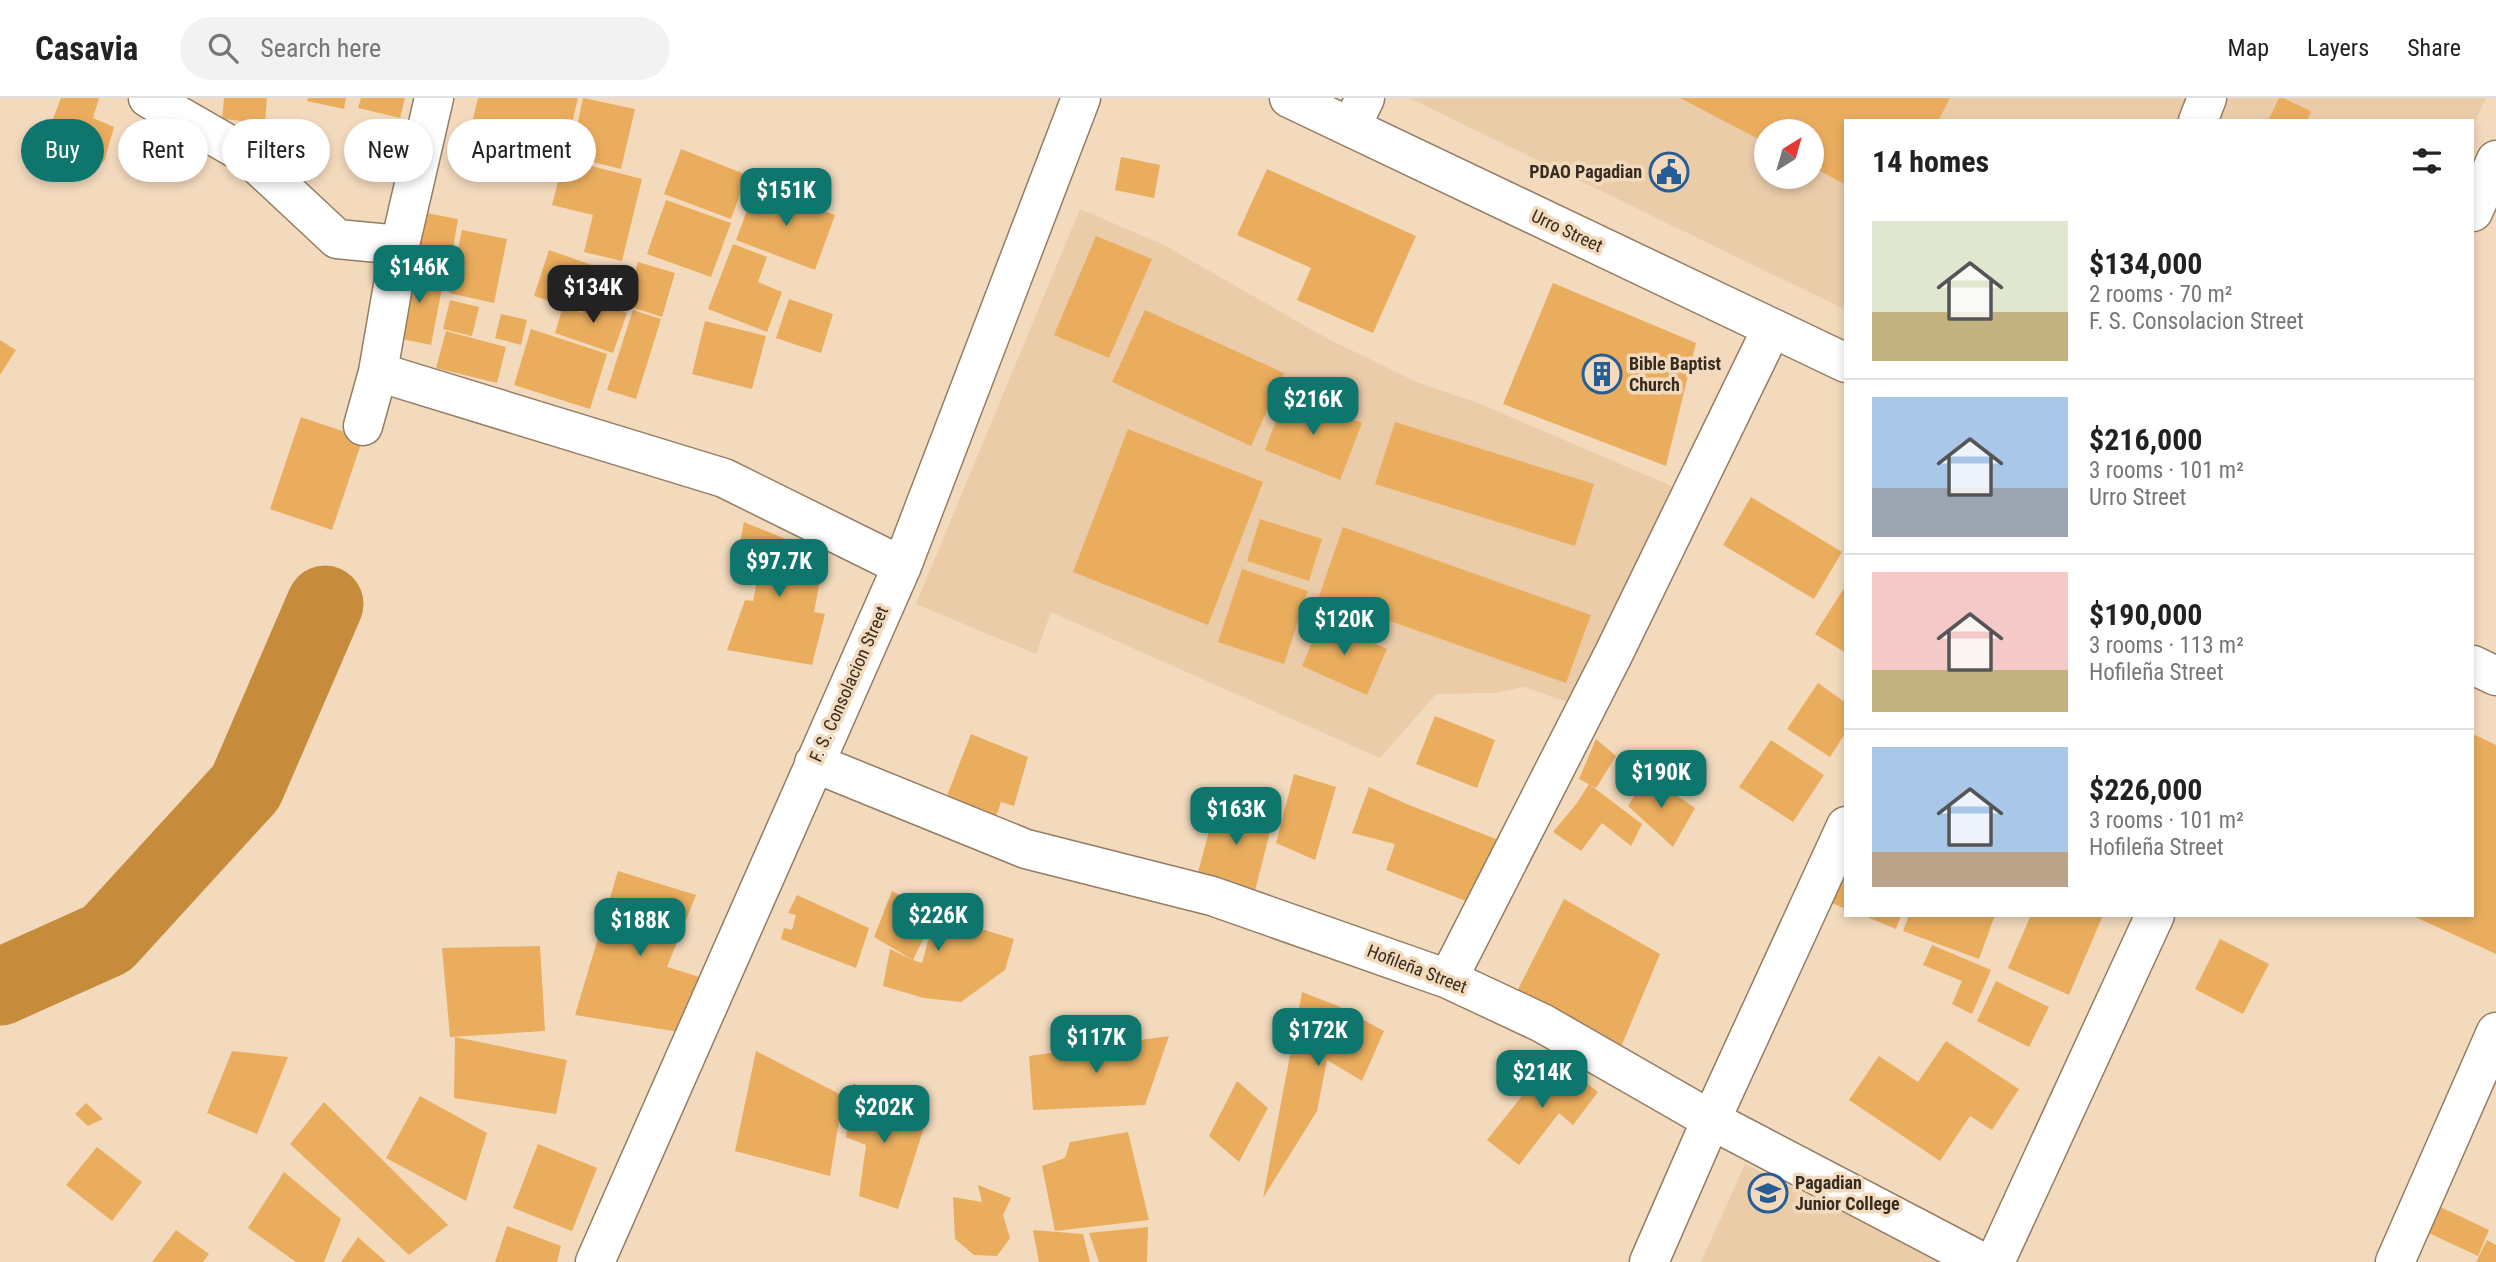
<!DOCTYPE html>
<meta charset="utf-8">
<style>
:root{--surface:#fff;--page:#f2f2f2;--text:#222;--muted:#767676;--line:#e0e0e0;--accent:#0f766e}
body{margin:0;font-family:"Roboto Condensed",sans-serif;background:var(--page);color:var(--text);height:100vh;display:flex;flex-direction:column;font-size:26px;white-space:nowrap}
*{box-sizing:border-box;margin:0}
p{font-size:23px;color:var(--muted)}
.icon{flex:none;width:38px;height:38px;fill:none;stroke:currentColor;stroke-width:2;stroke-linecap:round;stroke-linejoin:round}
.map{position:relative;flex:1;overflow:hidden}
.side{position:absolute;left:1844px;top:21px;width:630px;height:798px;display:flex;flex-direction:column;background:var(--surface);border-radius:0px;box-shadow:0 4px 10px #0003}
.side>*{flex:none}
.guide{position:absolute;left:21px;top:21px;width:665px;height:63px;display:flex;gap:14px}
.needle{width:46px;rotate:37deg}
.tools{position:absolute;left:1754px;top:21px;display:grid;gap:14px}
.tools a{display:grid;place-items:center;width:70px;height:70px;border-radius:50%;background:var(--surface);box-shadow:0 4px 10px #0003;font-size:35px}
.price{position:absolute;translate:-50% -60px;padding:0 16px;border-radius:14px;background:var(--accent);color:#fff;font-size:23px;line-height:46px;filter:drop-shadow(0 2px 4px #0008)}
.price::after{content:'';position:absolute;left:50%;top:42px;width:21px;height:16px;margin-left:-10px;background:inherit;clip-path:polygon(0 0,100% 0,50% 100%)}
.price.on{background:#222;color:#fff}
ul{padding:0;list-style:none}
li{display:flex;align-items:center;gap:21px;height:175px;padding:0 28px}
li+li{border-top:2px solid var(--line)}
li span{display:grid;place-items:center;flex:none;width:196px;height:140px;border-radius:0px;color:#555}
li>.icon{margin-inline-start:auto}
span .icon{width:84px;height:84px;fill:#fffc;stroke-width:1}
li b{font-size:30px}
h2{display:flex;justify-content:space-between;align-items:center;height:84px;padding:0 28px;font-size:30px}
.chip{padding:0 24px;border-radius:32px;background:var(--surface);box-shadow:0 4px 10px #0003;font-size:24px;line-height:63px}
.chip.on{background:var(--accent);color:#fff}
header{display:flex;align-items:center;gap:42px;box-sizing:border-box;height:98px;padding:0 35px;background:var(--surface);border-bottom:2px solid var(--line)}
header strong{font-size:33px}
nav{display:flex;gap:38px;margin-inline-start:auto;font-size:24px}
.search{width:490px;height:63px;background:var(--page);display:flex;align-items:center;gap:18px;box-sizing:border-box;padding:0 24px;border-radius:38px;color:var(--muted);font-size:26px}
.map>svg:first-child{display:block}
.built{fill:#eacca9;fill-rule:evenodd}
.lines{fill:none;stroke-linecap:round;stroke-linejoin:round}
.river{stroke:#c78c3b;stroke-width:77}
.building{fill:#eaad5e;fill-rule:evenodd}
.minor-casing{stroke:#947d63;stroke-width:41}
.minor{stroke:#fff;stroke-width:38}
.labels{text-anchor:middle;stroke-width:7;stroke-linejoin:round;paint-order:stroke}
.poi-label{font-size:18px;font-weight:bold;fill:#362c21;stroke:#f3dabd;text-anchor:start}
.street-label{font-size:18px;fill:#362c21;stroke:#f3dabd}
</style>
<header>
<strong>Casavia</strong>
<div class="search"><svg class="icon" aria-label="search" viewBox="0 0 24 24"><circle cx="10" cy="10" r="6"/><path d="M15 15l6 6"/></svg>Search here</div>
<nav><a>Map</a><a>Layers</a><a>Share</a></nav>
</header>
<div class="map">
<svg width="2496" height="1164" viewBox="0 0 2496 1164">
<rect width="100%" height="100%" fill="#f3dabd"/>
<path class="built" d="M1409 0H2486L2473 28V23H1846V212ZM1766 33H1811V79H1766Z
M1080 111 1164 147 1330 242 1419 285 1478 305 1679 391 1582 609 1524 589 1494 595 1436 596 1380 660 1051 514 1036 556 916 506Z
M1745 1066 1943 1164H1701Z"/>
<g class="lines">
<path class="river" d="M0 889 107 841 246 689 325 506"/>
</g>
<path class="building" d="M61 0H99L93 20 114 29 104 64 44 44Z
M224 0H267L265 25 222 21Z
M308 0H346L344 11 307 3Z
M361 0H405L400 20 358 10Z
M478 0H578L564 59 469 37Z
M583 0 635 11 621 71 589 63 593 48 574 43Z
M1680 0H1950L1938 23H1846V87L1811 68V33H1766V45Z
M2279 0H2283L2311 13 2307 23H2268Z
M681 51 747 77 731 121 664 96Z
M1121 59 1160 67 1154 100 1115 92Z
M564 61 642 81 622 163 584 154 593 117 552 107Z
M1267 71 1416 138 1373 235 1297 202 1311 170 1237 137Z
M756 88 835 117 815 172 736 142Z
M666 102 731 125 711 179 647 156Z
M416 113 458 121 450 169 408 161Z
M462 132 507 141 494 205 449 195Z
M1096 138 1152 161 1109 260 1054 237Z
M733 146 767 159 758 184 782 194 767 234 708 211Z
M549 152 592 167 581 201 566 197 562 207 534 198Z
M638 164 675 175 662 219 625 207Z
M407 167 445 175 431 247 393 239Z
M1553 185 1696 245 1666 368 1503 306Z
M587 201 627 215 613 255 555 235 563 208 582 215Z
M789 201 833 216 821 255 776 240Z
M450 202 479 209 472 238 443 231Z
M633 212 661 221 636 301 607 292Z
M1145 212 1284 275 1251 348 1112 284Z
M501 216 527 222 521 247 495 240Z
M705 223 766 238 752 291 692 276Z
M531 231 607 256 590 311 514 287Z
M446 233 506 249 497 285 436 270Z
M0 242 16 252 0 277Z
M1286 296 1362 325 1340 382 1265 352Z
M301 319 363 340 332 432 270 411Z
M1395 324 1594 386 1575 448 1375 386Z
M1128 331 1263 384 1208 527 1073 474Z
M1751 399 1842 454 1814 501 1723 447Z
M1260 421 1322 441 1309 483 1247 463Z
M744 424 825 457 814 514 825 516 812 567 727 552 745 502 753 503 760 469 735 468Z
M1343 429 1591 517 1566 585 1319 498Z
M1242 471 1308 493 1284 566 1218 544Z
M1846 487V555L1815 536Z
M1322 521 1387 551 1367 597 1302 568Z
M1818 585 1846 605V634L1830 659 1787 631Z
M1435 618 1495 642 1477 690 1416 666Z
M971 636 1028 659 1014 708 1001 704 991 733 943 708Z
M2473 636 2496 647V856L2411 817H2473Z
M1596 641 1616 658 1596 690 1579 681Z
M1771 642 1824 677 1793 724 1739 689Z
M1294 676 1336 689 1315 762 1276 745Z
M1647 677 1695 710 1673 749 1628 708Z
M1589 686 1642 726 1631 748 1602 725 1581 753 1553 734 1577 705Z
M1369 689 1409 707 1501 743 1471 805 1386 772 1395 746 1352 735Z
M1220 693 1276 710 1252 805 1195 785Z
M1846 765V811L1827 803Z
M618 773 696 797 667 869 703 880 679 934 575 917Z
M892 793 935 817 1014 841 1005 872 961 904 924 900 883 888 890 851 913 862 874 839ZM935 817 922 865 913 862Z
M797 797 869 830 856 870 781 841 784 830 792 832 796 817 788 815Z
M1564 801 1660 856 1618 956 1513 901Z
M1862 817H1901L1896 831Z
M1909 817H1995L1979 861 1903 833Z
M2031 817H2103L2069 897 2008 870Z
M2220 841 2269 866 2243 916 2195 891Z
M1932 847 1991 872 1972 916 1952 906 1962 883 1923 867Z
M540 848 545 933 450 939 442 850Z
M1996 883 2049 909 2029 949 1977 923Z
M1302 894 1338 908 1384 933 1362 983 1327 962 1317 1013 1263 1100Z
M1169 938 1145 1007 1033 1012 1029 958Z
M455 939 567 962 556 1016 454 1000Z
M1946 943 2019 991 1992 1032 1970 1018 1940 1063 1849 1002 1879 958 1918 984Z
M232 953 288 959 257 1036 207 1015Z
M756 953 843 998 830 1078 735 1053Z
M1553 959 1598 994 1573 1027 1559 1015 1519 1067 1487 1042Z
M1237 983 1268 1010 1239 1064 1209 1038Z
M853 985 926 1023 898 1111 859 1098 866 1047 846 1039Z
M420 998 487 1035 466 1103 386 1060Z
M324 1004 448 1127 409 1157 290 1046Z
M86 1005 103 1021 88 1028 75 1016Z
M1128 1034 1149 1122 1055 1133 1042 1068 1065 1060 1070 1044Z
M538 1046 597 1070 572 1133 513 1110Z
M97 1049 142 1084 112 1123 66 1087Z
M284 1074 341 1121 324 1164H296L248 1130Z
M978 1087 1011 1100 1003 1117 1010 1140 997 1158 974 1157 955 1141 953 1099 982 1104Z
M2432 1105 2489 1132 2478 1158 2420 1131Z
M507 1128 561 1148 557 1164H495Z
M1148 1129 1147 1164H1099L1089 1135Z
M176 1132 209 1156 203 1164H152Z
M1033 1132 1083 1136 1090 1164H1039Z
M358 1139 386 1164H341Z
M2487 1142 2496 1147V1164H2476Z"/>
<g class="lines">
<defs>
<path id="minor" d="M148 0 247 57 337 141 400 147
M1289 0 1846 265
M2198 23 2207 0
M1351 29 1365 0
M2473 114 2496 62
M378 274 724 380 902 468
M363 328 378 274 400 147 434 0
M2473 567 2496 578
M814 665 1026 751 1212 798 1448 881 1542 925 1711 1022 1982 1164
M1448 881 1614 555 1772 230
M595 1164 902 468 1081 0
M1649 1164 1711 1022 1846 728
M1995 1164 2155 817
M2395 1164 2496 934"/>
</defs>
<use href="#minor" class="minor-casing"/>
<use href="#minor" class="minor"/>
</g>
<defs>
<symbol id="civic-ring" viewBox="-11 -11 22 22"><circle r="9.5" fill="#f3dabd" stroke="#265d95" stroke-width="1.5"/><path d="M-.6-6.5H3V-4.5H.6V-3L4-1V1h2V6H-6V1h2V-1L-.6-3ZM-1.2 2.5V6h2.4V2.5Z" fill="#265d95"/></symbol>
<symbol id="building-ring" viewBox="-11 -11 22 22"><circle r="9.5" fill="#f3dabd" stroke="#265d95" stroke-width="1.5"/><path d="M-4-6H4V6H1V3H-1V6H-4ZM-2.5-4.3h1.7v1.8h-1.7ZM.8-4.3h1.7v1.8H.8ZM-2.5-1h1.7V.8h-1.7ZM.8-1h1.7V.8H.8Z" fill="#265d95"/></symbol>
<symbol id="school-ring" viewBox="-11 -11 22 22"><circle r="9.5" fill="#f3dabd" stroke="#265d95" stroke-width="1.5"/><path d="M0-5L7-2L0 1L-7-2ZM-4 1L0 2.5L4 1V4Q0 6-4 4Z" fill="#265d95"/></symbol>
</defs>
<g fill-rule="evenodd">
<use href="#civic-ring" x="1647" y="52" width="44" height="44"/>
<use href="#building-ring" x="1580" y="254" width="44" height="44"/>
<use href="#school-ring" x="1746" y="1073" width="44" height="44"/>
</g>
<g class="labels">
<g class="poi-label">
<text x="1642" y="80" text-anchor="end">PDAO Pagadian</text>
<text x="1629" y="272">Bible Baptist<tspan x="1629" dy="21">Church</tspan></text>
<text x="1795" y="1091">Pagadian<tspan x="1795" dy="21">Junior College</tspan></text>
</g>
<g class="street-label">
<text transform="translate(1567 133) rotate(25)" y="6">Urro Street</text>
<text transform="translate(849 586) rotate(-66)" y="6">F. S. Consolacion Street</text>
<text transform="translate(1417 871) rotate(21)" y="6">Hofileña Street</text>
</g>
</g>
</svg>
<div class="tools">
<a><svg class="needle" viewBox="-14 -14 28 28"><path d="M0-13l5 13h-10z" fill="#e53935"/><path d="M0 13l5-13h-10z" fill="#767676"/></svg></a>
</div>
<b class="price" style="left:786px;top:130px">$151K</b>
<b class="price" style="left:419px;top:207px">$146K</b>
<b class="price on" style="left:593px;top:227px">$134K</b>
<b class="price" style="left:1313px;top:339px">$216K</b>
<b class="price" style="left:779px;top:501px">$97.7K</b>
<b class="price" style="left:1344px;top:559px">$120K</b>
<b class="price" style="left:1661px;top:712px">$190K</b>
<b class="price" style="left:1236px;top:749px">$163K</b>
<b class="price" style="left:938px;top:855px">$226K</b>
<b class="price" style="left:640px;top:860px">$188K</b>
<b class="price" style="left:1318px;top:970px">$172K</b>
<b class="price" style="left:1096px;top:977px">$117K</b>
<b class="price" style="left:1542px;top:1012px">$214K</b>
<b class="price" style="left:884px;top:1047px">$202K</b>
<div class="guide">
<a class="chip on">Buy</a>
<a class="chip">Rent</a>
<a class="chip">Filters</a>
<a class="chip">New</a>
<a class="chip">Apartment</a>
</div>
<section class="side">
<h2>14 homes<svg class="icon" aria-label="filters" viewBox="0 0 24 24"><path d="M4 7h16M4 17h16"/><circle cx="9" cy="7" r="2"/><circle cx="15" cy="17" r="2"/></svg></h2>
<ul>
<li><span style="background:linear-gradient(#dfe7d0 65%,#c2b280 0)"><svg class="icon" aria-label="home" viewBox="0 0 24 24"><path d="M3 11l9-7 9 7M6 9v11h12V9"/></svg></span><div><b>$134,000</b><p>2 rooms · 70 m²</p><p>F. S. Consolacion Street</p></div></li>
<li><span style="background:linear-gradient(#a9c7e8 65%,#9aa5b1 0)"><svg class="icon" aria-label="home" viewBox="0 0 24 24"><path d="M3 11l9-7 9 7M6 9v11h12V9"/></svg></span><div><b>$216,000</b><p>3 rooms · 101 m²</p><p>Urro Street</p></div></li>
<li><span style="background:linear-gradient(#f6c9c9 70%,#c2b280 0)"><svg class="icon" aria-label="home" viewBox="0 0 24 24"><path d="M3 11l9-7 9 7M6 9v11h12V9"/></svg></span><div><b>$190,000</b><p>3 rooms · 113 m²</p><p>Hofileña Street</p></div></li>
<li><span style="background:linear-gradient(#a9c7e8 75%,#b9a48a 0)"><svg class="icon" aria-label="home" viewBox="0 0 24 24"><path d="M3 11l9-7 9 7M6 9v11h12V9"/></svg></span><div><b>$226,000</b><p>3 rooms · 101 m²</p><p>Hofileña Street</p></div></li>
</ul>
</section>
</div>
